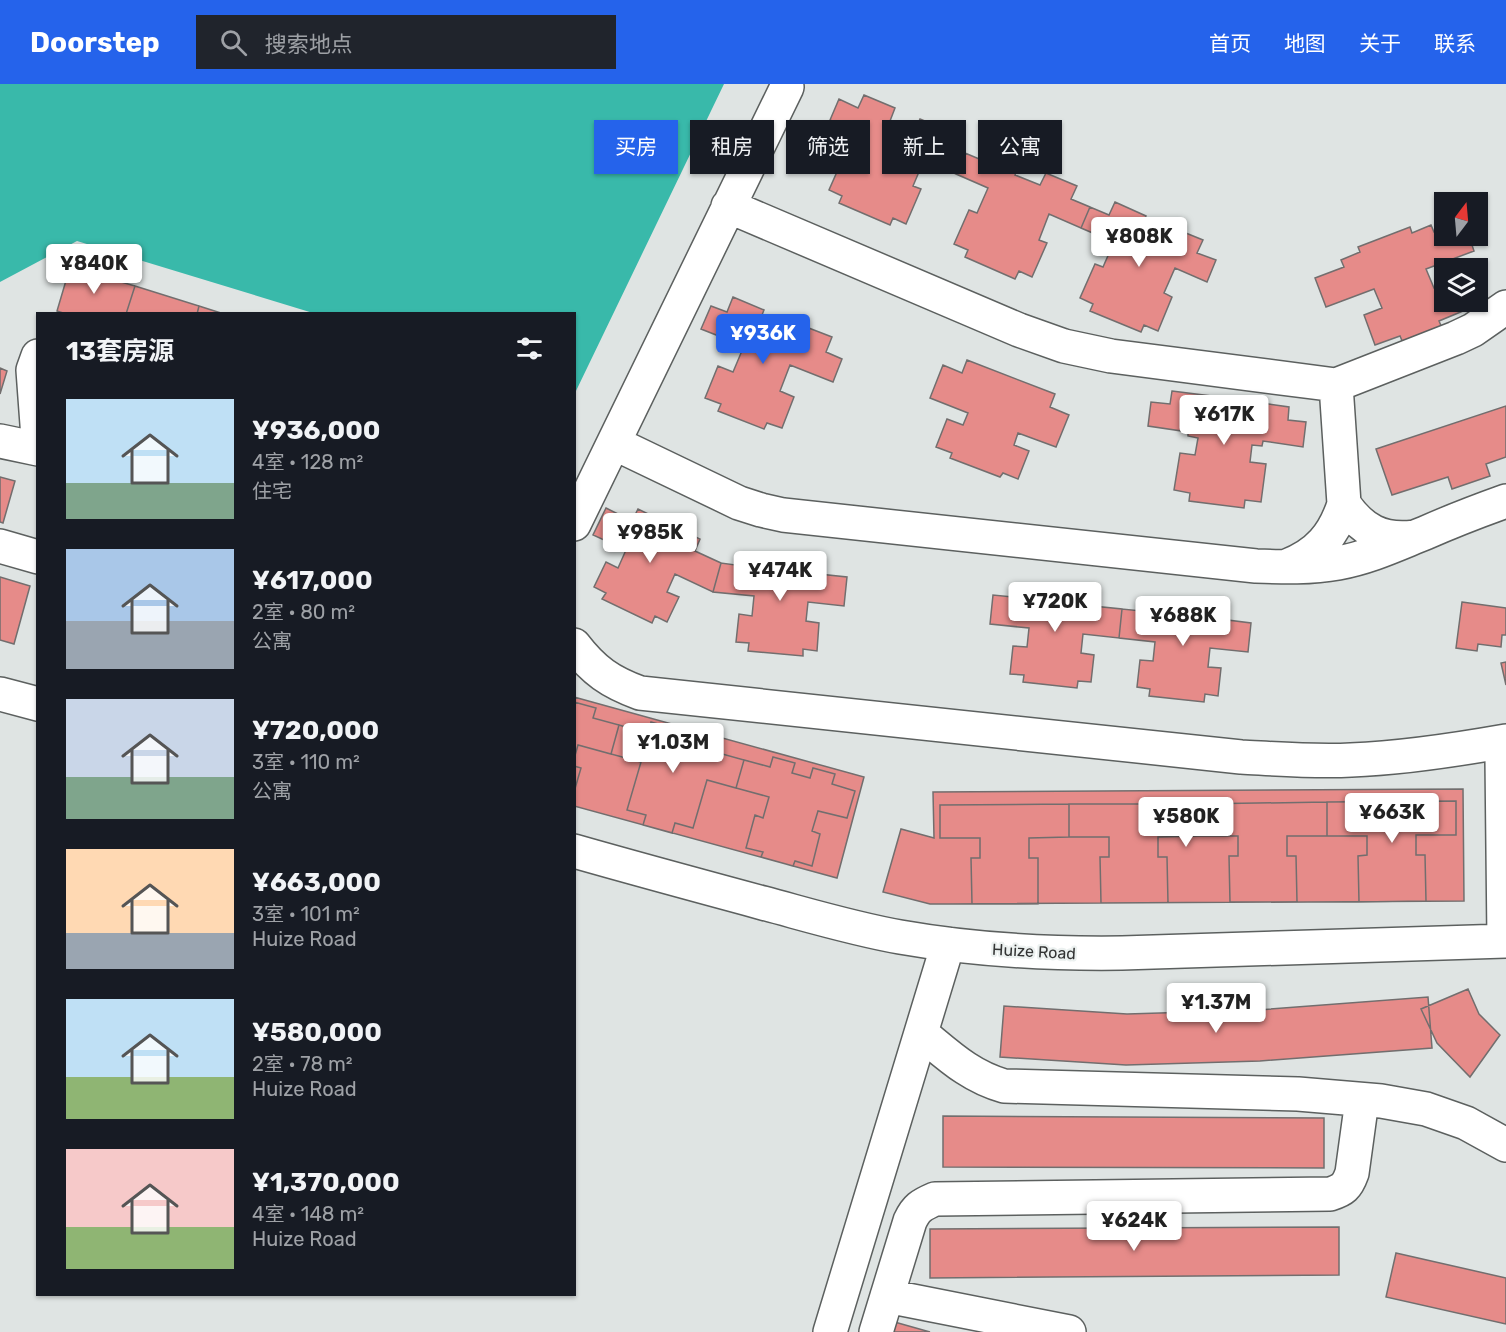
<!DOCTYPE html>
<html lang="zh">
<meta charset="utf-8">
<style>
:root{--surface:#171b24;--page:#20242c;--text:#f1f3f6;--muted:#9ea1a6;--accent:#2563eb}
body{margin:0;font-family:Rubik,"Noto Sans SC",sans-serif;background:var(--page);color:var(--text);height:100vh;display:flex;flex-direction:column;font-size:22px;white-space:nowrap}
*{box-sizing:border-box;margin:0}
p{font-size:20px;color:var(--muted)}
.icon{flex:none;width:33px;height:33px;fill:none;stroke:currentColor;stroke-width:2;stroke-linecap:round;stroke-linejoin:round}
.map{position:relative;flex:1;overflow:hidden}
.sheet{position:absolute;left:36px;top:228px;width:540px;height:984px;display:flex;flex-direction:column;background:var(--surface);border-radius:0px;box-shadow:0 2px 4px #0004}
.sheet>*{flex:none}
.banner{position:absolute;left:594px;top:36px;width:570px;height:54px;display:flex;gap:12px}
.needle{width:39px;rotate:16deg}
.fabs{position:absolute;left:1434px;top:108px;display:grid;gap:12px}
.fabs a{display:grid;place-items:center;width:54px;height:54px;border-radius:0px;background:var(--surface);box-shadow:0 2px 4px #0004;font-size:30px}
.price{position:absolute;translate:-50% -51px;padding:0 14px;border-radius:6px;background:#fff;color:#222;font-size:20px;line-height:39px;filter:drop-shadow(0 2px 3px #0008)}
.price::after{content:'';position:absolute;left:50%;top:36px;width:18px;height:14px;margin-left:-9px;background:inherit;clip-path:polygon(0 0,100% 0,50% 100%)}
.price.current{background:var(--accent);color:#fff}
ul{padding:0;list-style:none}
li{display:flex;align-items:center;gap:18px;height:150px;padding:0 30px}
li span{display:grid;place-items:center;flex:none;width:168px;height:120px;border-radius:0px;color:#555}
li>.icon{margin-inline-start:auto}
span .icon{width:72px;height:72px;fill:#fffc;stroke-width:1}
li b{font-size:26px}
h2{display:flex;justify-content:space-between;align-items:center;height:72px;padding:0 30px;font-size:26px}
.tag{padding:0 21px;border-radius:0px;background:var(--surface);box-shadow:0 2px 4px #0004;font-size:21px;line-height:54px}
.tag.current{background:var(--accent);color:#fff}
header{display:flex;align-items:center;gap:36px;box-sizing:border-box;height:84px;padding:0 30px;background:var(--accent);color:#fff}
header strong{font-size:28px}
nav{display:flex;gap:33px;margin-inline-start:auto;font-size:21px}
.search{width:420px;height:54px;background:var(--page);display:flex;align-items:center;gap:15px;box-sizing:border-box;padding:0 21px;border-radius:0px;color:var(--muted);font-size:22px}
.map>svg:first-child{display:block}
.forest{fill:#39b9aa}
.building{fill:#e68b89;stroke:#726e6e;stroke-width:1.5}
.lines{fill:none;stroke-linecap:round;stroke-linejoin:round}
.minor-casing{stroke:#5c605f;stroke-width:36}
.minor{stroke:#fff;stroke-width:33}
.labels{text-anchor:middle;stroke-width:4.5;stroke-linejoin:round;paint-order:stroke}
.street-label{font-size:16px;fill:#333434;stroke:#ecf1f0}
</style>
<header>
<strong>Doorstep</strong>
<div class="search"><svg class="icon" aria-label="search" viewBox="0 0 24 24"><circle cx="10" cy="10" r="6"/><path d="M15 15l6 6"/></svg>搜索地点</div>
<nav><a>首页</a><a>地图</a><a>关于</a><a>联系</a></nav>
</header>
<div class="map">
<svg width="1506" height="1248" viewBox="0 0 1506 1248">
<rect width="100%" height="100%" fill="#dfe4e3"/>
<path class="forest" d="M0 0H724L575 309 574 230 313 229 77 157 0 198Z"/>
<path class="building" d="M864 11 895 24 890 37 914 48 920 35 951 48 946 61 965 69 956 90 924 76 913 102 921 105 906 140 893 134 890 141 839 119 842 112 829 106 844 72 852 75 863 50 830 36 839 15 858 24Z
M989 65 1021 78 1015 91 1040 101 1046 89 1077 102 1071 115 1090 123 1081 144 1049 130 1039 156 1047 159 1032 193 1019 187 1015 195 965 173 968 166 954 160 969 126 977 129 988 104 956 90 965 69 984 77Z
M1115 118 1146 132 1141 145 1166 155 1171 143 1203 156 1197 169 1216 176 1207 198 1175 184 1164 209 1172 213 1158 247 1144 241 1141 248 1090 227 1093 220 1080 214 1095 180 1103 183 1114 158 1081 144 1090 123 1109 131Z
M1431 141 1434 148 1444 144V152H1469L1474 167 1426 185 1434 204 1444 200V218H1460L1463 227 1439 237 1442 244 1403 259 1400 252 1375 261 1364 231 1382 224 1374 205 1326 223 1315 194 1344 183 1341 176 1360 168 1358 163 1410 143 1412 149Z
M70 183 135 202 126 230H66L57 227Z
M135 202 199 222 197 230H126Z
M733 213 764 226 758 241 795 256 801 241 832 253 826 268 842 275 833 298 790 281 780 307 794 313 782 344 767 339 764 345 718 327 721 320 705 314 718 282 733 288 744 262 701 245 711 222 727 228Z
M199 222 224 230H197Z
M967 276 1055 310 1050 323 1069 331 1056 363 1018 349 1014 361 1029 367 1018 395 1003 389 1000 393 950 374 952 369 936 363 947 335 963 341 968 329 930 314 943 281 962 289Z
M0 284 7 287 0 310Z
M1172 307 1219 313 1217 327 1240 330 1242 316 1289 323 1288 336 1306 338 1303 363 1263 357 1262 362 1252 361 1250 378 1266 380 1261 418 1245 416 1244 424 1189 417 1190 409 1174 406 1180 369 1195 371 1198 354 1188 352V348L1148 342 1151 318 1170 320Z
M1506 322V373L1486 380 1490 392 1452 405 1448 393 1392 411 1376 365Z
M0 393 15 397 3 439 0 438Z
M606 424 632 437 638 425 700 455 695 467 721 479 713 508 675 490 667 508 679 513 667 538 655 532 652 539 602 515 606 509 594 503 606 478 618 484 626 466 593 451Z
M751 470 820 477 819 490 847 493 844 522 808 518 806 537 819 539 817 567 803 565V572L748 567 749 559 736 558 739 530 752 532 754 512 713 508 721 479 750 483Z
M0 493 30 502 14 560 0 556Z
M1026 502 1095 509 1093 522 1122 525 1119 554 1083 550 1081 569 1094 571 1091 598 1078 597 1077 604 1023 598 1024 591 1010 590 1013 562 1027 563 1029 544 990 540 993 511 1024 514Z
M1152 515 1221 523 1220 535 1251 539 1248 568 1210 564 1208 583 1221 584 1218 612 1205 610 1204 618 1149 612 1150 605 1137 603 1140 576 1153 577 1155 558 1119 554 1122 525 1151 528Z
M1462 518 1506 524V551H1502L1501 563 1478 560 1477 567 1456 564Z
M1506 578V601L1501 579Z
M574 613 864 693 837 794 574 722Z
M574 618 596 624 593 634 619 641 611 670 578 661 574 675Z
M651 638 672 644 669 655 694 662 697 651 718 657 715 668 744 676 736 704 707 696 693 744 675 739 672 749 643 741 646 731 627 726 641 678 611 670 619 641 648 650Z
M773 673 795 679 792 689 810 694 813 684 835 690 832 700 855 707 847 734 818 727 812 747 820 750 812 782 795 777 793 782 761 773 763 768 746 764 755 731 763 734 769 713 736 704 744 676 770 683Z
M574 682 581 684 574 708Z
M1463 705 1464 817 947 820H930L883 808 901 745 934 754 933 708Z
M1456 717V751H1416V771H1425L1426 817 1359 818 1358 772 1367 771V752H1327V718Z
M1327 718V752H1287V772H1296L1297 818H1230L1229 772H1238V752H1198V720Z
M1069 720H1198V752L1158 753V773H1167L1168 819H1101L1100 773H1109V753H1069Z
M1069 720V753L1029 754V774H1038V820H972L971 774H980V754H940V721Z
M1468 905 1479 930 1500 951 1470 993 1437 959 1421 925Z
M1428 913 1432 964 1260 977 1126 981 1000 973 1004 922 1127 930 1258 926Z
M943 1032 1324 1034V1084L943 1083Z
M1339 1143V1191L930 1194V1145Z
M1396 1169 1506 1194V1240L1386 1213Z
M891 1237 930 1248H888Z"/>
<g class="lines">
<defs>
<path id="minor" d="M728 122 1019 246 1064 262 1111 272 1336 301 1456 254 1473 246 1506 223
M38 272 33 286 38 354
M0 357 38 365
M614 359 739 419 761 426 783 431 1256 482C1283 483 1311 484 1338 479 1370 473 1395 461 1425 449 1452 437 1478 427 1506 417
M1344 420C1362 446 1382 457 1414 453
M574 440 787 3
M0 462 38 473
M1287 482C1318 470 1334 451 1344 420L1336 301
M574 561C594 587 610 598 640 609L1241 673C1278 675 1315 678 1351 676 1404 674 1455 666 1506 657
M0 610 38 620
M574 767C637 785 700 802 763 819 808 831 854 845 900 853 974 866 1048 870 1122 869L1506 857
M1504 856 1502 674V666L1506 660
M921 949C948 971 969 992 1004 1002L1298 1010 1381 1017 1426 1025 1466 1039 1506 1061
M887 1212 1069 1248
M830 1248 948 860
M876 1248 910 1137C916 1124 921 1121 935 1115L1330 1110C1343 1106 1347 1103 1352 1089L1362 1016"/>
</defs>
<use href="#minor" class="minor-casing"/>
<use href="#minor" class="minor"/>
</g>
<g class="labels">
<g class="street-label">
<text transform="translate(1034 867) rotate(3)" y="6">Huize Road</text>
</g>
</g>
</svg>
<div class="fabs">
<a><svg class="needle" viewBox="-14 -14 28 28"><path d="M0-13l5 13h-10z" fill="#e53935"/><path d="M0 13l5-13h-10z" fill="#9ea1a6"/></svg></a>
<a><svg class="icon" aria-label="layers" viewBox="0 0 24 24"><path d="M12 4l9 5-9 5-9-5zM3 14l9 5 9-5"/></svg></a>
</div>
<b class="price" style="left:1139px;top:184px">¥808K</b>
<b class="price" style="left:94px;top:211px">¥840K</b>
<b class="price current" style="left:763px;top:281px">¥936K</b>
<b class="price" style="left:1224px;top:362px">¥617K</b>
<b class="price" style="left:650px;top:480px">¥985K</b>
<b class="price" style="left:780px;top:518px">¥474K</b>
<b class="price" style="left:1055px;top:549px">¥720K</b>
<b class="price" style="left:1183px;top:563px">¥688K</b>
<b class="price" style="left:673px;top:690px">¥1.03M</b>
<b class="price" style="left:1392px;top:760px">¥663K</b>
<b class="price" style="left:1186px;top:764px">¥580K</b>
<b class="price" style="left:1216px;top:950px">¥1.37M</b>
<b class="price" style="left:1134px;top:1168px">¥624K</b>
<div class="banner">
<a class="tag current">买房</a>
<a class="tag">租房</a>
<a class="tag">筛选</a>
<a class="tag">新上</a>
<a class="tag">公寓</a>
</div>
<section class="sheet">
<h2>13套房源<svg class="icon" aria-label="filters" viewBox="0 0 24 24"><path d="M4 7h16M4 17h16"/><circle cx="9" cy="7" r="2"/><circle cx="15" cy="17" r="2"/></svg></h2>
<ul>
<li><span style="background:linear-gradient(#bfe0f5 70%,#7fa58c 0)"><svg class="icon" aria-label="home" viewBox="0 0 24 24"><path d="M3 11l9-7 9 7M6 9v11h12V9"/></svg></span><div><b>¥936,000</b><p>4室 · 128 m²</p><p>住宅</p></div></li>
<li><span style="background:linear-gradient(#a9c7e8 60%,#9aa5b1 0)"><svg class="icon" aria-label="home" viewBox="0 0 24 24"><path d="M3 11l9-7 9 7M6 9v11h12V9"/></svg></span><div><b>¥617,000</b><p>2室 · 80 m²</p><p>公寓</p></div></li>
<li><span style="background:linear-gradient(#c9d6e8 65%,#7fa58c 0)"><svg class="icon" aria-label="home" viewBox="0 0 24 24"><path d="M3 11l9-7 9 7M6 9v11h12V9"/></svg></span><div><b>¥720,000</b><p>3室 · 110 m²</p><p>公寓</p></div></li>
<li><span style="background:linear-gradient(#ffd9b3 70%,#9aa5b1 0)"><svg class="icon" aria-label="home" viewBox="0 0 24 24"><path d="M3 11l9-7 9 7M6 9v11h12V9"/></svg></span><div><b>¥663,000</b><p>3室 · 101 m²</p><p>Huize Road</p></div></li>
<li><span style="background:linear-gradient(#bfe0f5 65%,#8fb573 0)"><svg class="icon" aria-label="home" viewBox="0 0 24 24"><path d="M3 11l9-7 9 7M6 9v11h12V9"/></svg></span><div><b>¥580,000</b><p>2室 · 78 m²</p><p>Huize Road</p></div></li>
<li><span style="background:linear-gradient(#f6c9c9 65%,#8fb573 0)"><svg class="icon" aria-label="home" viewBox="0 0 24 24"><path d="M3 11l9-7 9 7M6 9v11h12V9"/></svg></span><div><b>¥1,370,000</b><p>4室 · 148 m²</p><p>Huize Road</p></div></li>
</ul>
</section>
</div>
